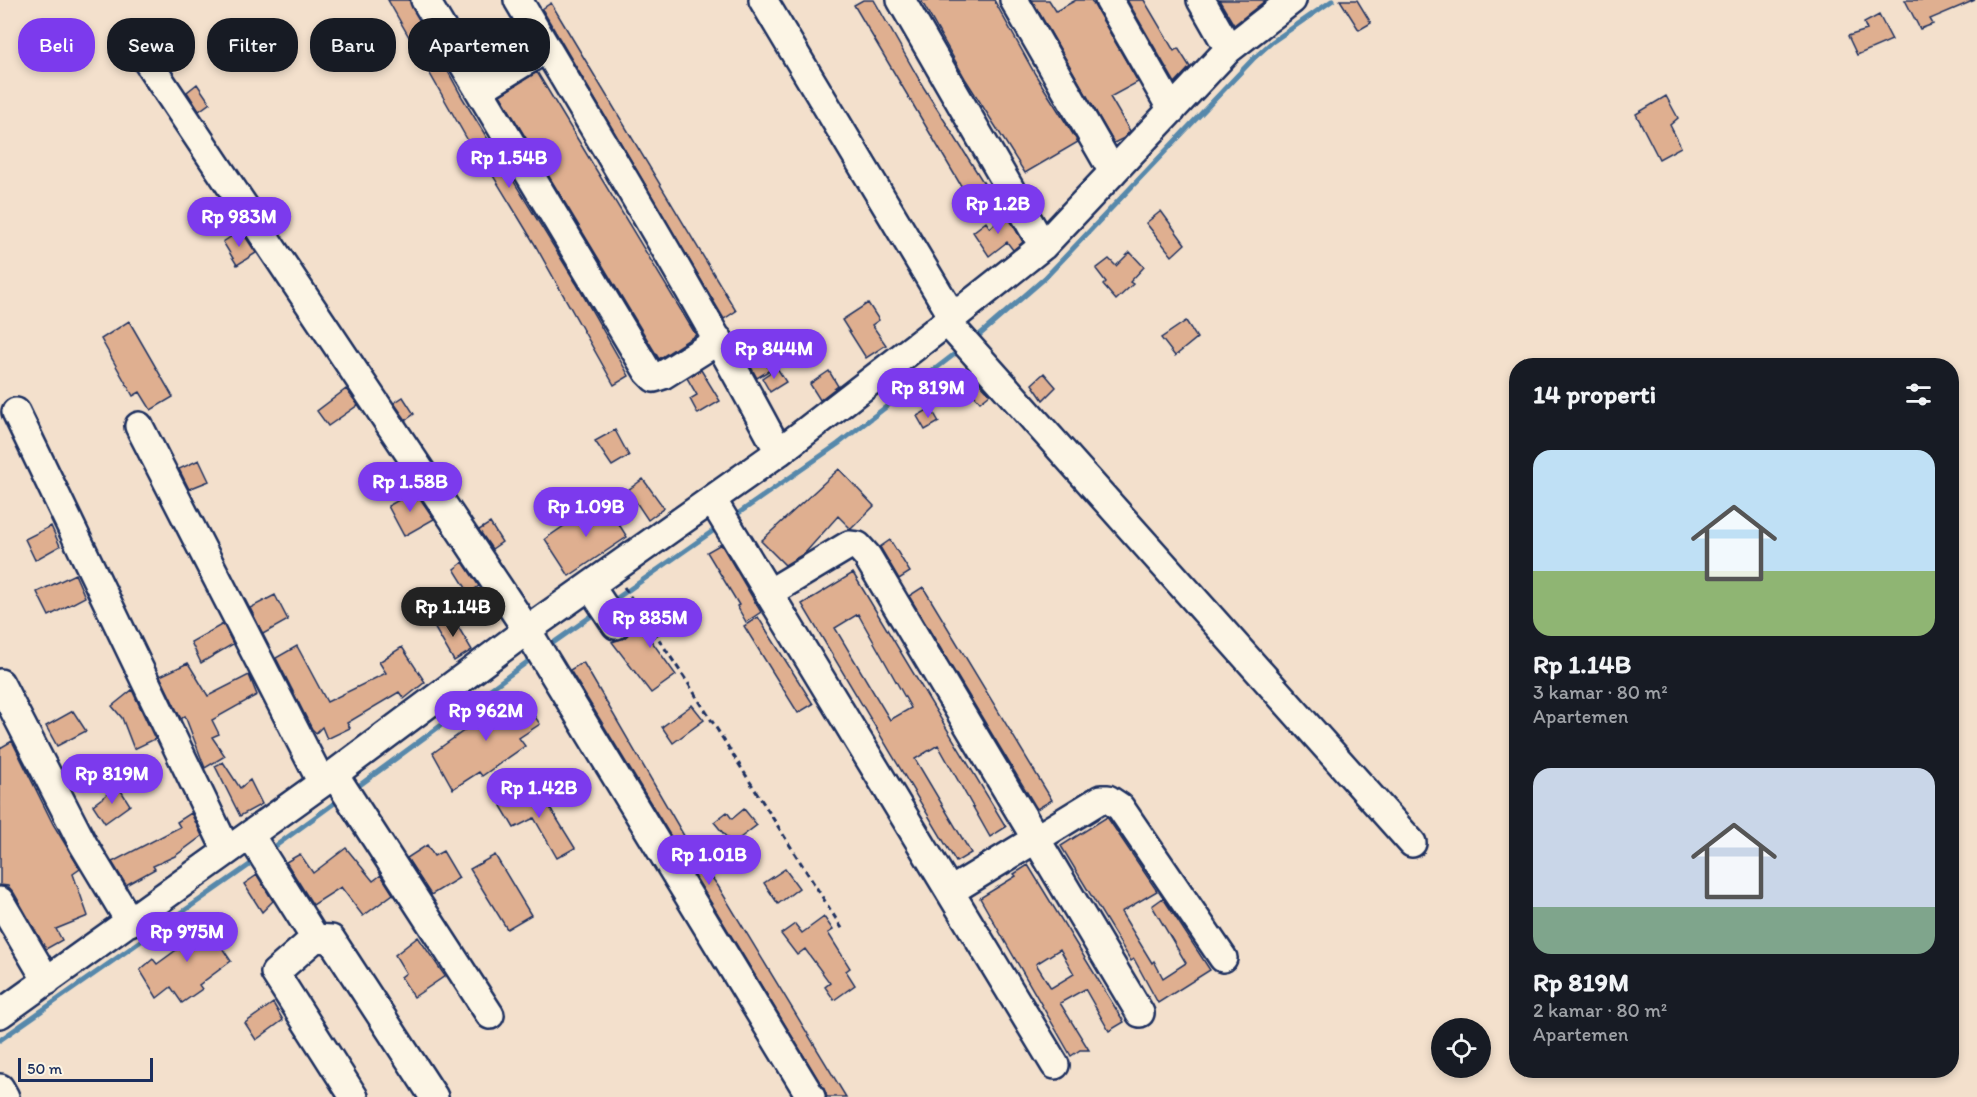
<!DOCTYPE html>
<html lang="id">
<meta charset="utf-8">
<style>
:root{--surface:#171b24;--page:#242831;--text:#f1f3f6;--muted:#9ea1a6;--accent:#7c3aed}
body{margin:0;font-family:Itim,sans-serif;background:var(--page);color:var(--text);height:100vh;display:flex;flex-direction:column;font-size:22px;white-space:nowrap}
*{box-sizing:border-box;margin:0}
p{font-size:20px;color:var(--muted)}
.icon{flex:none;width:33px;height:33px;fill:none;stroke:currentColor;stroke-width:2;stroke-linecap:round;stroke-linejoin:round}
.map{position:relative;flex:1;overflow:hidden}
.drawer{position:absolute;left:1509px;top:358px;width:450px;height:720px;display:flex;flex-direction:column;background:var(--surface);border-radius:24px;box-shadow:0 3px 9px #0003}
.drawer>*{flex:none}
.top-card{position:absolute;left:18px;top:18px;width:570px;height:54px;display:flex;gap:12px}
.controls{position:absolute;left:1431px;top:1018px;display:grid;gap:12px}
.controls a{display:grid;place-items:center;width:60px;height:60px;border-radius:50%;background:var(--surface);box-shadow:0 3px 9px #0003;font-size:30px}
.scale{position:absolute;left:18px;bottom:15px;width:135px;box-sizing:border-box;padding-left:6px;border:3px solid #1b2f5e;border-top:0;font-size:16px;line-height:21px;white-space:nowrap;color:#1b2f5e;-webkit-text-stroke:4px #fcf5e5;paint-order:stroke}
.price{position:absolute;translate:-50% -51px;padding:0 14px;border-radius:21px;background:var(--accent);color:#fff;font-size:20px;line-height:39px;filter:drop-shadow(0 2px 3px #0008)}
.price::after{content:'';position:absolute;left:50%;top:36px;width:18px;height:14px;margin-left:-9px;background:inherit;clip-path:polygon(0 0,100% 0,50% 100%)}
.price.selected{background:#222;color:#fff}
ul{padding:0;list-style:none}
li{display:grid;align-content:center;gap:12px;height:318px;padding:0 24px}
li span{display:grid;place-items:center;height:186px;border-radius:18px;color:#555}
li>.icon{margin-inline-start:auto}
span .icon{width:108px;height:108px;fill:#fffc;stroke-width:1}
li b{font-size:26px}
h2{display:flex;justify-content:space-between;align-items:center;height:72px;padding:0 24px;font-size:26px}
.pill{padding:0 21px;border-radius:24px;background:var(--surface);box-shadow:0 3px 9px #0003;font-size:21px;line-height:54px}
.pill.selected{background:var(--accent);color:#fff}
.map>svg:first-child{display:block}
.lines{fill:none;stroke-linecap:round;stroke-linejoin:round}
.stream{stroke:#5688ab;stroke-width:5}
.building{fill:#dfaf90;stroke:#1b2f5e;stroke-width:1.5;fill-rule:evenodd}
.minor-casing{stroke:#1b2f5e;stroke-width:32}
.path{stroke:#1b2f5e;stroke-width:3;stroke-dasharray:6 4.5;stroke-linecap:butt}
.minor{stroke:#fcf5e5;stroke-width:27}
</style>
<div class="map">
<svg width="1977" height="1097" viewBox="0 0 1977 1097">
<rect width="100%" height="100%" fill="#f3e0cc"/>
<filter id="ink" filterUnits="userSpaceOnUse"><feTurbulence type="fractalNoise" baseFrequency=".0167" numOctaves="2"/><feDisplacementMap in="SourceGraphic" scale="12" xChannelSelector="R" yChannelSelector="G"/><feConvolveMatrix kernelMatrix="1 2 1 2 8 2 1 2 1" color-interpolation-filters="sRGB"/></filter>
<g filter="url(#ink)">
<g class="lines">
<path class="stream" d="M977 337 1045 278 1253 59 1272 42 1333 0
M733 517 838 444 956 353
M610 603 720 526
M546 648 597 612
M353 790 534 657
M270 850 340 799
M0 1040 258 859"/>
</g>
<path class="building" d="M388 0H409L462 97 576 283 629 376 614 385 534 243 478 151 475 153Z
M863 0H874L924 88 990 193 972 202 960 184 854 5Z
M921 0H994L1035 74 1078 142 1025 173 966 80Z
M1032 0H1049L1056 11 1076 0H1091L1138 82 1110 97 1130 131 1124 138 1114 143Z
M1127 0H1144L1174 51 1178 48 1190 67 1175 83Z
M1219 0H1266L1234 25Z
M1340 0H1357L1371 23 1359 30Z
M1905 0H1975L1930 19 1933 24 1920 29Z
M551 3 736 311 724 319 542 9Z
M1879 15 1892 40 1857 55 1848 36 1867 30 1864 23Z
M537 72 696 335 659 359 500 95Z
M197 84 210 103 199 111 187 92Z
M1666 96 1678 118 1670 125 1681 147 1659 159 1636 114Z
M1161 211 1185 244 1172 256 1146 223Z
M1006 213 1023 242 1013 250 1007 242 989 256 973 232 986 222 990 228Z
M241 230 256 253 237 265 223 242Z
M1130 252 1144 267 1130 282 1133 284 1116 300 1103 285 1106 282 1096 269 1109 259 1116 266Z
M868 303 879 320 872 325 886 345 866 358 842 320Z
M129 321 173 397 151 410 140 392 133 396 101 339Z
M1186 321 1197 338 1175 356 1161 338Z
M750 338 770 370 757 378 739 345Z
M777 368 786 382 770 392 762 378Z
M701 370 720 401 698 414 690 399 697 395 687 378Z
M829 371 838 386 820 400 810 384Z
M1044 373 1056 387 1043 400 1032 384Z
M978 381 990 394 980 402 967 387Z
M346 389 358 405 328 426 317 411Z
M403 397 414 414 406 420 394 403Z
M931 408 939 422 925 430 917 416Z
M615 430 629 456 612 466 595 441Z
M199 460 209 481 189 489 179 469Z
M839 469 874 506 851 529 838 516 805 553 785 565 761 541Z
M643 479 664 508 648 520 628 490Z
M415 491 434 519 404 536 388 506Z
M599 502H605L627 537 569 576 545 539Z
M490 523 502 542 492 549 479 530Z
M51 526 60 546 35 560 25 539Z
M890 540 910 572 899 579 880 547Z
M721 544 761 612 746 622 737 606 739 605 707 552Z
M463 562 479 586 469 593 454 569Z
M853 573 1006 827 990 837 938 745 915 759 971 853 956 862 802 604ZM858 614 911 708 890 720 835 628Z
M75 574 85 597 49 616 37 592Z
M923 587 1052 800 1037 809 909 596Z
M275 595 288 620 263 634 250 608Z
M678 604 686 618 650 639 676 675 651 693 612 642 624 638 638 624 640 626Z
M451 615 472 650 454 661 433 625Z
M758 617 813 704 798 713 744 626Z
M223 624 233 644 201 663 191 642Z
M297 646 327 702 386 673 379 662 402 647 425 682 404 699 399 692 347 723 350 728 327 739 322 727 316 733 312 729 276 658Z
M583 662 694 853 718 886 846 1097H827L824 1089 570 670Z
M188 663 208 696 249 675 257 695 212 720 219 734 212 737 225 756 205 768 185 716 181 719 160 676Z
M132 690 155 739 134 749 122 718 112 706Z
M520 695 540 724 519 738 525 746 482 776 479 772 453 789 433 753 497 707 499 710Z
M692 705 704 720 673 743 662 727Z
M73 711 86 731 57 746 46 726Z
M12 741 53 824 80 869 73 874 88 916 56 929 62 940 46 949 14 893 8 886 0 885V748Z
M223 762 240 788 250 780 262 804 240 816 215 766Z
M536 785 575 848 557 858 534 818 514 828 501 806Z
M118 786 130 805 105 823 93 805Z
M744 809 757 825 732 844 714 822 727 812 732 819Z
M191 813 202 836 175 856 153 866 155 869 126 885 112 862 180 827 177 822Z
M1107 817 1157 891 1121 912 1152 963 1154 961 1163 978 1186 963 1152 906 1163 898 1210 970 1158 1003 1134 959 1131 961 1061 846Z
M427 845 434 856 443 851 459 878 431 895 407 858Z
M346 848 373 881 381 875 393 894 363 916 341 887 313 905 286 862 300 854 313 873Z
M495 855 531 915 507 929 470 869Z
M1028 865 1124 1022 1109 1031 1085 989 1060 1003 1089 1050H1080L1071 1056 980 898 1016 876 1014 874ZM1060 949 1074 974 1051 988 1036 964Z
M785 869 799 888 778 904 764 883Z
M257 875 273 901 262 912 244 884Z
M201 917 231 961 199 985 202 989 182 1003 171 987 157 998 140 970 153 959 157 964 183 945 176 934Z
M824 917 833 930 828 933 850 968 846 971 855 985 834 1000 825 987 830 983 805 949 797 955 781 934 795 924 802 933Z
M418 937 445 976 414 997 401 977 406 973 395 955Z
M273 1003 283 1020 256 1040 245 1023Z"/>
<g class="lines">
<defs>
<path id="minor" d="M425 0 648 372 654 378 663 375 719 340
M518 0C607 150 697 298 779 452
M763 0 953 317
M901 0 1043 246
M1014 0 1113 172
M1109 0 1172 110
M1201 0 1229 49
M143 55 527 630 811 1097
M479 90 547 48
M947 322 1412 843
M16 412 227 851
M139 426 322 783
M713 501 1055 1065
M590 586 616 625
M769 593 849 545 858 546 867 556 1140 1013
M0 683 83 844 130 922
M334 774 490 1015
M250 835 315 938 275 973 354 1097
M951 891 1101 799H1108L1120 807 1223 958
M0 901 47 981
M315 938 331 939 434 1097
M0 1014 322 783 527 630 779 452 947 322 1043 246 1229 49 1292 0
M0 1088 5 1097"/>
</defs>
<use href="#minor" class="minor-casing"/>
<path class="path" d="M624 587 688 683 843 930"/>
<use href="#minor" class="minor"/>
</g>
</g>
</svg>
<div class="controls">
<a><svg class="icon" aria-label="locate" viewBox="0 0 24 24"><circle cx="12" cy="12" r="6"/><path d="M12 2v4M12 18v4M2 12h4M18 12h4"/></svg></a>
</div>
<div class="scale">50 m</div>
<b class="price" style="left:509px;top:189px">Rp 1.54B</b>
<b class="price" style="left:998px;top:235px">Rp 1.2B</b>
<b class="price" style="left:239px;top:248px">Rp 983M</b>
<b class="price" style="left:774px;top:380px">Rp 844M</b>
<b class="price" style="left:928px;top:419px">Rp 819M</b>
<b class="price" style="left:410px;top:513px">Rp 1.58B</b>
<b class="price" style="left:586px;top:538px">Rp 1.09B</b>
<b class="price selected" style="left:453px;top:638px">Rp 1.14B</b>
<b class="price" style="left:650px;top:649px">Rp 885M</b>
<b class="price" style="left:486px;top:742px">Rp 962M</b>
<b class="price" style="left:112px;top:805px">Rp 819M</b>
<b class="price" style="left:539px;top:819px">Rp 1.42B</b>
<b class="price" style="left:709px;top:886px">Rp 1.01B</b>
<b class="price" style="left:187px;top:963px">Rp 975M</b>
<div class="top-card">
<a class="pill selected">Beli</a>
<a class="pill">Sewa</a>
<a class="pill">Filter</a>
<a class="pill">Baru</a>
<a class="pill">Apartemen</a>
</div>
<section class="drawer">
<h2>14 properti<svg class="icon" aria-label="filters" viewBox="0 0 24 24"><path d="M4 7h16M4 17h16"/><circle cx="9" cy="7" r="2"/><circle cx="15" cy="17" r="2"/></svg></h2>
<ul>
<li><span style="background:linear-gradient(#bfe0f5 65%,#8fb573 0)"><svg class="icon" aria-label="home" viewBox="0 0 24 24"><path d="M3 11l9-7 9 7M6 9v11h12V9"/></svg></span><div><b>Rp 1.14B</b><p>3 kamar · 80 m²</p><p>Apartemen</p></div></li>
<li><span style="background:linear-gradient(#c9d6e8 75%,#7fa58c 0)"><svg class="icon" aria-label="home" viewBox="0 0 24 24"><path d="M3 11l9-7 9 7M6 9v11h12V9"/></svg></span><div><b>Rp 819M</b><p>2 kamar · 80 m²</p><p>Apartemen</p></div></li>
</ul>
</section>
</div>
